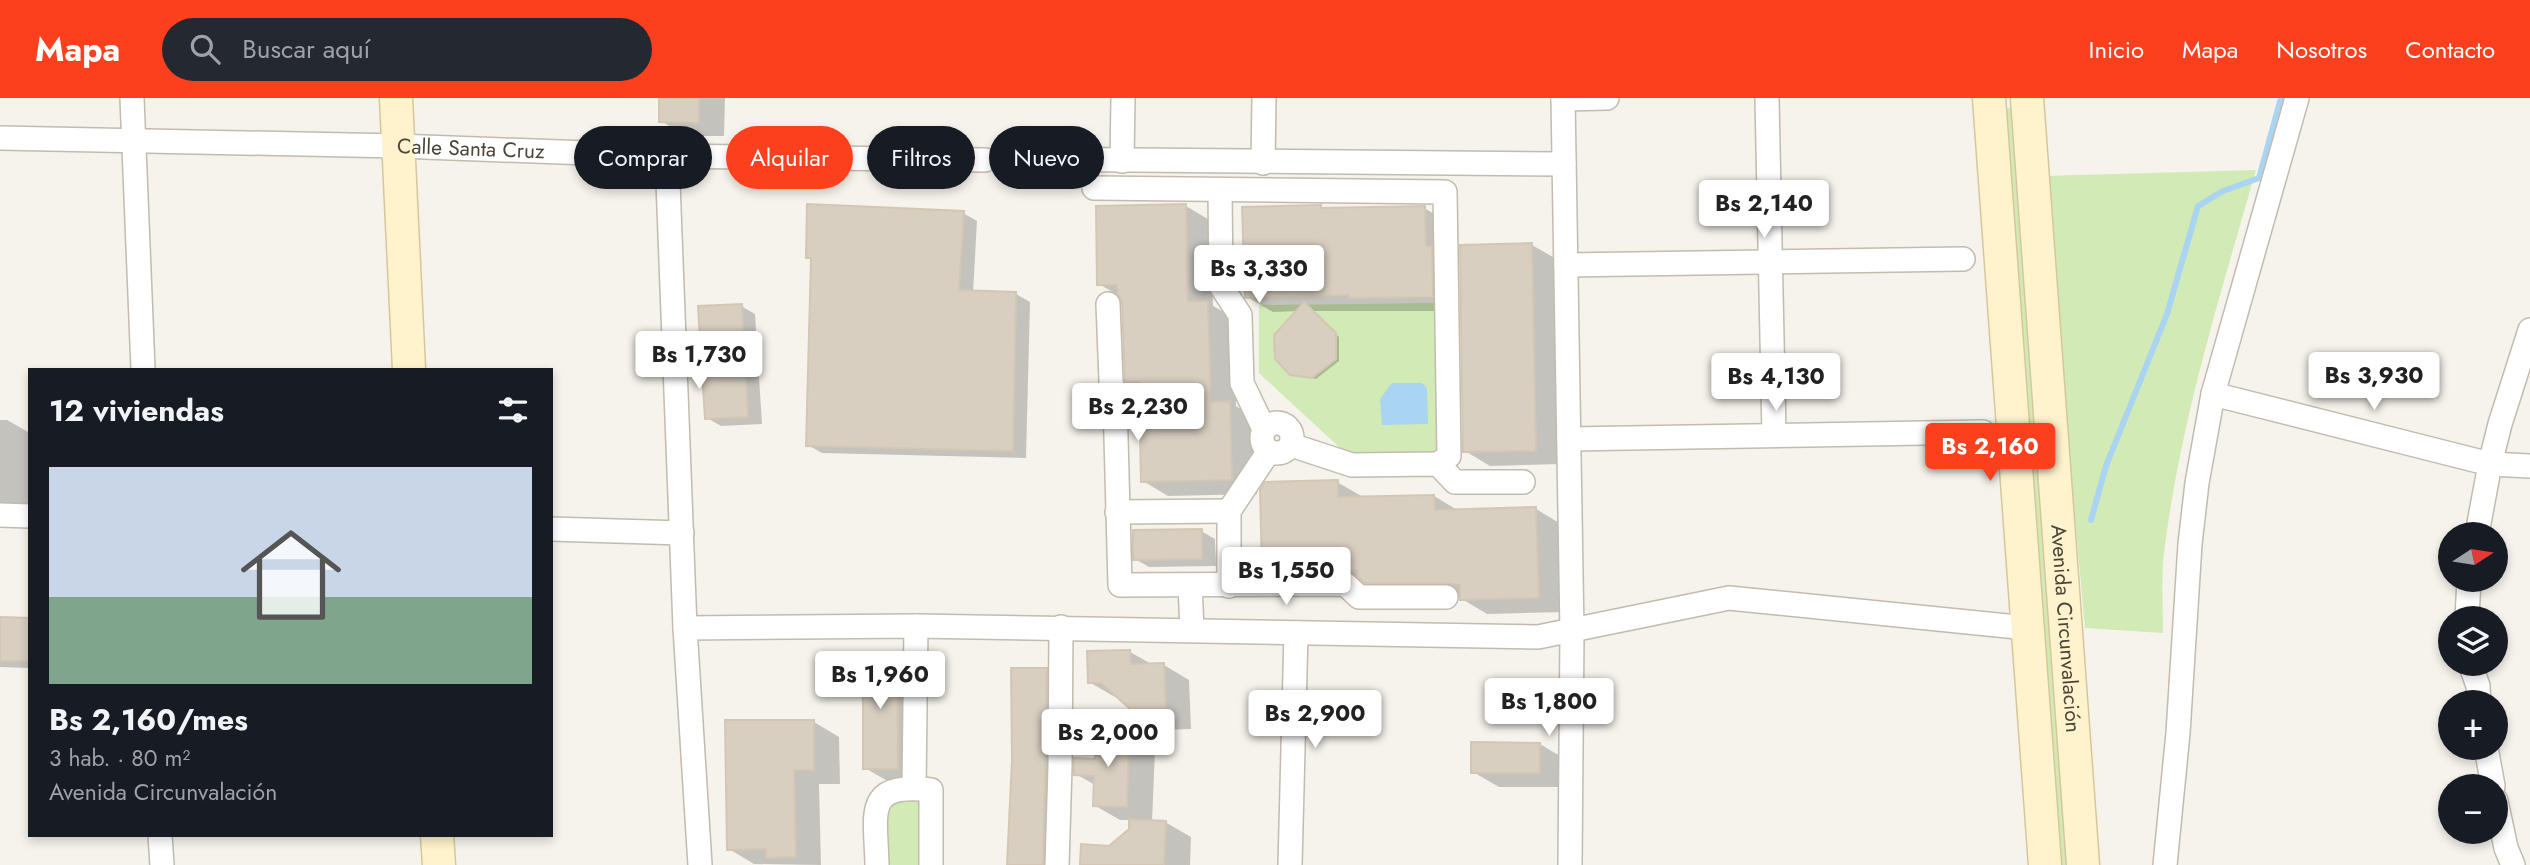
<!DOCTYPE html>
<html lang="es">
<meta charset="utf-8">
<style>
:root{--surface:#171b24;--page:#242831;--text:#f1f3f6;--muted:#9ea1a6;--accent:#fc3f1d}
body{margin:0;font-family:Jost,sans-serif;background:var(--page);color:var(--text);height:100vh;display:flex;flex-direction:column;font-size:26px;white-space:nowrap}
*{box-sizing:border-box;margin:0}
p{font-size:23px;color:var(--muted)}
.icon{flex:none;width:38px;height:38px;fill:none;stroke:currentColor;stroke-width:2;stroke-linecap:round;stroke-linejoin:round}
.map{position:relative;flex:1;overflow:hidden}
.panel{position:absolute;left:28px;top:270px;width:525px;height:469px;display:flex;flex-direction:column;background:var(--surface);border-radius:0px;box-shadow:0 4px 10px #0003}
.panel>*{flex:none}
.top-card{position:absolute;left:574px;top:28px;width:665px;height:63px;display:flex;gap:14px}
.needle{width:46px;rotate:78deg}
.buttons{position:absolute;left:2438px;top:424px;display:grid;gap:14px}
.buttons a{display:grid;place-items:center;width:70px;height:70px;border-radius:50%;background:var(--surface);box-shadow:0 4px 10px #0003;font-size:35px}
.price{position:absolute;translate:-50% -60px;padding:0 16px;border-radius:7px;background:#fff;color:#222;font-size:23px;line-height:46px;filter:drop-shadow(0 2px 4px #0008)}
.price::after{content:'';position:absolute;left:50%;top:42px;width:21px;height:16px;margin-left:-10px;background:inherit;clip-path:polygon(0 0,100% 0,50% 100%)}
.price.on{background:var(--accent);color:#fff}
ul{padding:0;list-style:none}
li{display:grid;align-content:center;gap:14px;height:371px;padding:0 21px}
li span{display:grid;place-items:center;height:217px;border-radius:0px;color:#555}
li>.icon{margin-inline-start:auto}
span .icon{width:126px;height:126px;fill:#fffc;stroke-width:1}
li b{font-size:30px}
h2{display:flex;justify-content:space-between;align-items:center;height:84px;padding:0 21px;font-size:30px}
.pill{padding:0 24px;border-radius:32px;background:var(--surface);box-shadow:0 4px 10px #0003;font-size:24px;line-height:63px}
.pill.on{background:var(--accent);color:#fff}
header{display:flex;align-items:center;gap:42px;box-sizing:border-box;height:98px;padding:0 35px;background:var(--accent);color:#fff}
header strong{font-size:33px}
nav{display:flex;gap:38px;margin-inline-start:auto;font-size:24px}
.search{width:490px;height:63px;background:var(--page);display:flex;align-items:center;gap:18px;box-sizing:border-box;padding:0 24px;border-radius:38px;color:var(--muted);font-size:26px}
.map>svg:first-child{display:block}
.green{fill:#d2eab5}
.water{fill:#a9d4f2}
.shadow{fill:#0003}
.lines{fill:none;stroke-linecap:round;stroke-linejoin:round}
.stream{stroke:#a9d4f2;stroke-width:6}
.building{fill:#d8cfc1;stroke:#d3c7b4;stroke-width:2}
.street-casing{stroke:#c2bbae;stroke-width:26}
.secondary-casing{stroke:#d6c79b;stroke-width:35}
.street{stroke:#fff;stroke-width:23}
.secondary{stroke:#fff3cd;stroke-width:32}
.labels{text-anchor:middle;stroke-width:7;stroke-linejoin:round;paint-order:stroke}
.street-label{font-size:21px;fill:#4b4439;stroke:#fff}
</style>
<header>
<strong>Mapa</strong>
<div class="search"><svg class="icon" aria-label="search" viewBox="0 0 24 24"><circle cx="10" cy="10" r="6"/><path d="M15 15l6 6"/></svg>Buscar aquí</div>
<nav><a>Inicio</a><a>Mapa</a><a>Nosotros</a><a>Contacto</a></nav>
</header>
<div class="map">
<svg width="2530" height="767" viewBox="0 0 2530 767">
<rect width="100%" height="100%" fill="#f6f3ec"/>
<path class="green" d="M2017 9 2075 767H2053L1997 12Z
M2256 72C2220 198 2180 324 2164 455 2161 481 2163 509 2163 535L2085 530 2044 78Z
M1439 205V358L1351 360 1259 275V207Z
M922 700 925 767H885L884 706Z"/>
<path class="water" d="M1392 285H1422L1427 290 1428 326 1382 327 1380 301Z"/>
<path class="shadow" d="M661 0H725L724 38H686L661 23Z
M1186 108 1211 123 1213 208 1233 219 1236 308 1255 320 1257 396 1168 398 1143 383 1141 291 1127 283 1124 205 1121 199 1099 186Z
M1424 110 1450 125 1458 213H1313L1339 239V263L1316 281 1291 276 1298 213 1273 214 1247 199Z
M963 115 977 123 973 195 1016 196 1030 204 1026 360 822 355 808 347 812 162 808 159Z
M1532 147 1558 162 1561 366 1490 368 1465 353Z
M741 208 755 216 762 326 721 328 707 320Z
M0 322H7L30 335V409L0 407Z
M1337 384 1363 399 1434 398 1459 413 1536 411 1561 426 1564 514 1487 516 1462 501V499H1392L1369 486H1289L1263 471Z
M1201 433 1215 441 1216 468 1149 469 1135 461Z
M0 521H30V570L0 569Z
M1130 554 1153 567H1164L1189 582 1191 631 1157 632 1131 617V609L1120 599H1115L1089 584Z
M897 557 922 571 923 685H891L865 670Z
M1046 572 1072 587 1069 767H1009Z
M814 624 839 639 840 686H819L821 767 754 766 729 751Z
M1129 637 1155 652 1152 724H1165L1191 739 1190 767H1082L1109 750 1131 732V722H1120L1094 707 1095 687 1076 676 1097 663Z
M1540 646 1565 661V689H1499L1473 674Z"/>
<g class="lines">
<path class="stream" d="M2091 422 2106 368 2167 216 2198 108 2223 93 2259 80 2281 0"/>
</g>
<path class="building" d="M659 0H699V25L659 24Z
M807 106 964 113 959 192 1016 194 1013 353 806 348 811 160H806Z
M1186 106 1188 203H1208L1211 304 1230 303 1232 382 1141 384 1139 284H1125L1122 205 1118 196 1117 187H1097L1096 108Z
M1321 107V110L1425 108 1426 148H1432L1433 199 1349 200V197L1245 200 1242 109Z
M1532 145 1536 353 1463 354 1460 147Z
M1304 204 1336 235V261L1312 280 1290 277 1275 261 1274 237Z
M742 206 748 319 705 321 698 208Z
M1338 382V399L1434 397 1435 412 1536 409 1539 500 1460 502V487L1447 485H1364L1358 479V473L1345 472H1262L1260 392 1265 384Z
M1202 431V461L1133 462V432Z
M0 519 30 520V563H0Z
M1130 552 1131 566 1164 565 1166 617 1129 618V610L1101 585H1088L1087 553Z
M863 555H897L898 671H863Z
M1011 570H1047L1043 767H1007L1012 662Z
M725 622H814V672H794L796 759 766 760V751L727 752Z
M1096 634 1129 635 1127 709 1093 708 1094 678 1074 677V660L1095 661Z
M1471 644 1540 645V675H1471Z
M1129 721 1166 723 1164 767H1080L1081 746 1109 748 1129 731Z"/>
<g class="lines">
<defs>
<g id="street">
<path d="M132 0 143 271"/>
<path d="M1563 0 1572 534 1570 767"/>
<path d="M1767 0 1774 337"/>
<path d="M1563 1 1607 0"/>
<path id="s1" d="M0 40 398 48 667 58 985 62"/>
<path d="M667 58 685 530 700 767"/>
<path d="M1023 61 1564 66"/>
<path d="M1122 63 1123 0"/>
<path d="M1263 65 1264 0"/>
<path d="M1094 90 1445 94 1449 358 1438 366"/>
<path d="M1220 92 1221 188 1240 217 1242 285 1264 331"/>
<path d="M1566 167 1963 161"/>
<path d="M1108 206 1111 283 1115 303 1120 487 1345 486 1359 499H1446"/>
<path d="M2213 296 2490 366 2530 368"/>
<circle cx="1277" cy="340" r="15"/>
<path d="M1569 341 1983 334"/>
<path d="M1291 347 1352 367 1438 366 1455 384H1523"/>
<path d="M1117 414 1229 413"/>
<path d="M0 417 30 418"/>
<path d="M551 431 682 435"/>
<path d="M2477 436 2490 366 2500 326 2530 232"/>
<path d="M1190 487 1192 531"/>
<path d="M1229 488V413L1269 353"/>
<path d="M2467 520 2469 481"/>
<path d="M685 530 916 528 1538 539 1729 500 2027 530"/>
<path d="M2470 565 2478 588 2479 604"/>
<path d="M2486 649 2493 688"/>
<path d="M914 690 916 528"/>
<path d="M2496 703 2506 750 2513 767"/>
<path d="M160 737 162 767"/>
<path d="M877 767C876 715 863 684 931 692V767"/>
<path d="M1057 767 1060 669 1061 529"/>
<path d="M1290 767 1296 535"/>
<path d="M2165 767 2178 635 2190 446 2197 385 2213 296 2297 0"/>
</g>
<g id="secondary">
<path d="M396 0 409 271"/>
<path d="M1989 0 2045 767"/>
<path id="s2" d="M2027 0 2083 767"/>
<path d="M437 737 439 767"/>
</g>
</defs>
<use href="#street" class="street-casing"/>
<use href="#secondary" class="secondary-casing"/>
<use href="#street" class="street"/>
<use href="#secondary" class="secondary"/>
</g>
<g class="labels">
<g class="street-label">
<text dy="7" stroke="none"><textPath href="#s1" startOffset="471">Calle Santa Cruz</textPath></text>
<text dy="7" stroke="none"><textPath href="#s2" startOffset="532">Avenida Circunvalación</textPath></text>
</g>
</g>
</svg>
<div class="buttons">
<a><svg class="needle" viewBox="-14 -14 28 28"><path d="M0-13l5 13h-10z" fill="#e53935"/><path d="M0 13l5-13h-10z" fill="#9ea1a6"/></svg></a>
<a><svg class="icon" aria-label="layers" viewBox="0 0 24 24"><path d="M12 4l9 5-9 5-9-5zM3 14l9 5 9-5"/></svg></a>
<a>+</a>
<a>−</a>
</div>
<b class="price" style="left:1764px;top:142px">Bs 2,140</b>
<b class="price" style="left:1259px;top:207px">Bs 3,330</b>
<b class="price" style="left:699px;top:293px">Bs 1,730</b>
<b class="price" style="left:2374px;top:314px">Bs 3,930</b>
<b class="price" style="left:1776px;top:315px">Bs 4,130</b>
<b class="price" style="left:1138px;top:345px">Bs 2,230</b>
<b class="price on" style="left:1990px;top:385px">Bs 2,160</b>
<b class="price" style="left:1286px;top:509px">Bs 1,550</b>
<b class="price" style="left:880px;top:613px">Bs 1,960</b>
<b class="price" style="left:1549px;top:640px">Bs 1,800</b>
<b class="price" style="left:1315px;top:652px">Bs 2,900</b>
<b class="price" style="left:1108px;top:671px">Bs 2,000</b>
<div class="top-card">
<a class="pill">Comprar</a>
<a class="pill on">Alquilar</a>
<a class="pill">Filtros</a>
<a class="pill">Nuevo</a>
</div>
<section class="panel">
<h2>12 viviendas<svg class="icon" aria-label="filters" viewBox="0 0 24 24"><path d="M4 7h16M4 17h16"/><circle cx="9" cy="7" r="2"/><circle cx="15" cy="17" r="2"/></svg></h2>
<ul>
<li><span style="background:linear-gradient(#c9d6e8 60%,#7fa58c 0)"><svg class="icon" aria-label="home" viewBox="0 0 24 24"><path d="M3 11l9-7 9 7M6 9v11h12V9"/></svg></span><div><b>Bs 2,160/mes</b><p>3 hab. · 80 m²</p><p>Avenida Circunvalación</p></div></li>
</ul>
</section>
</div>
